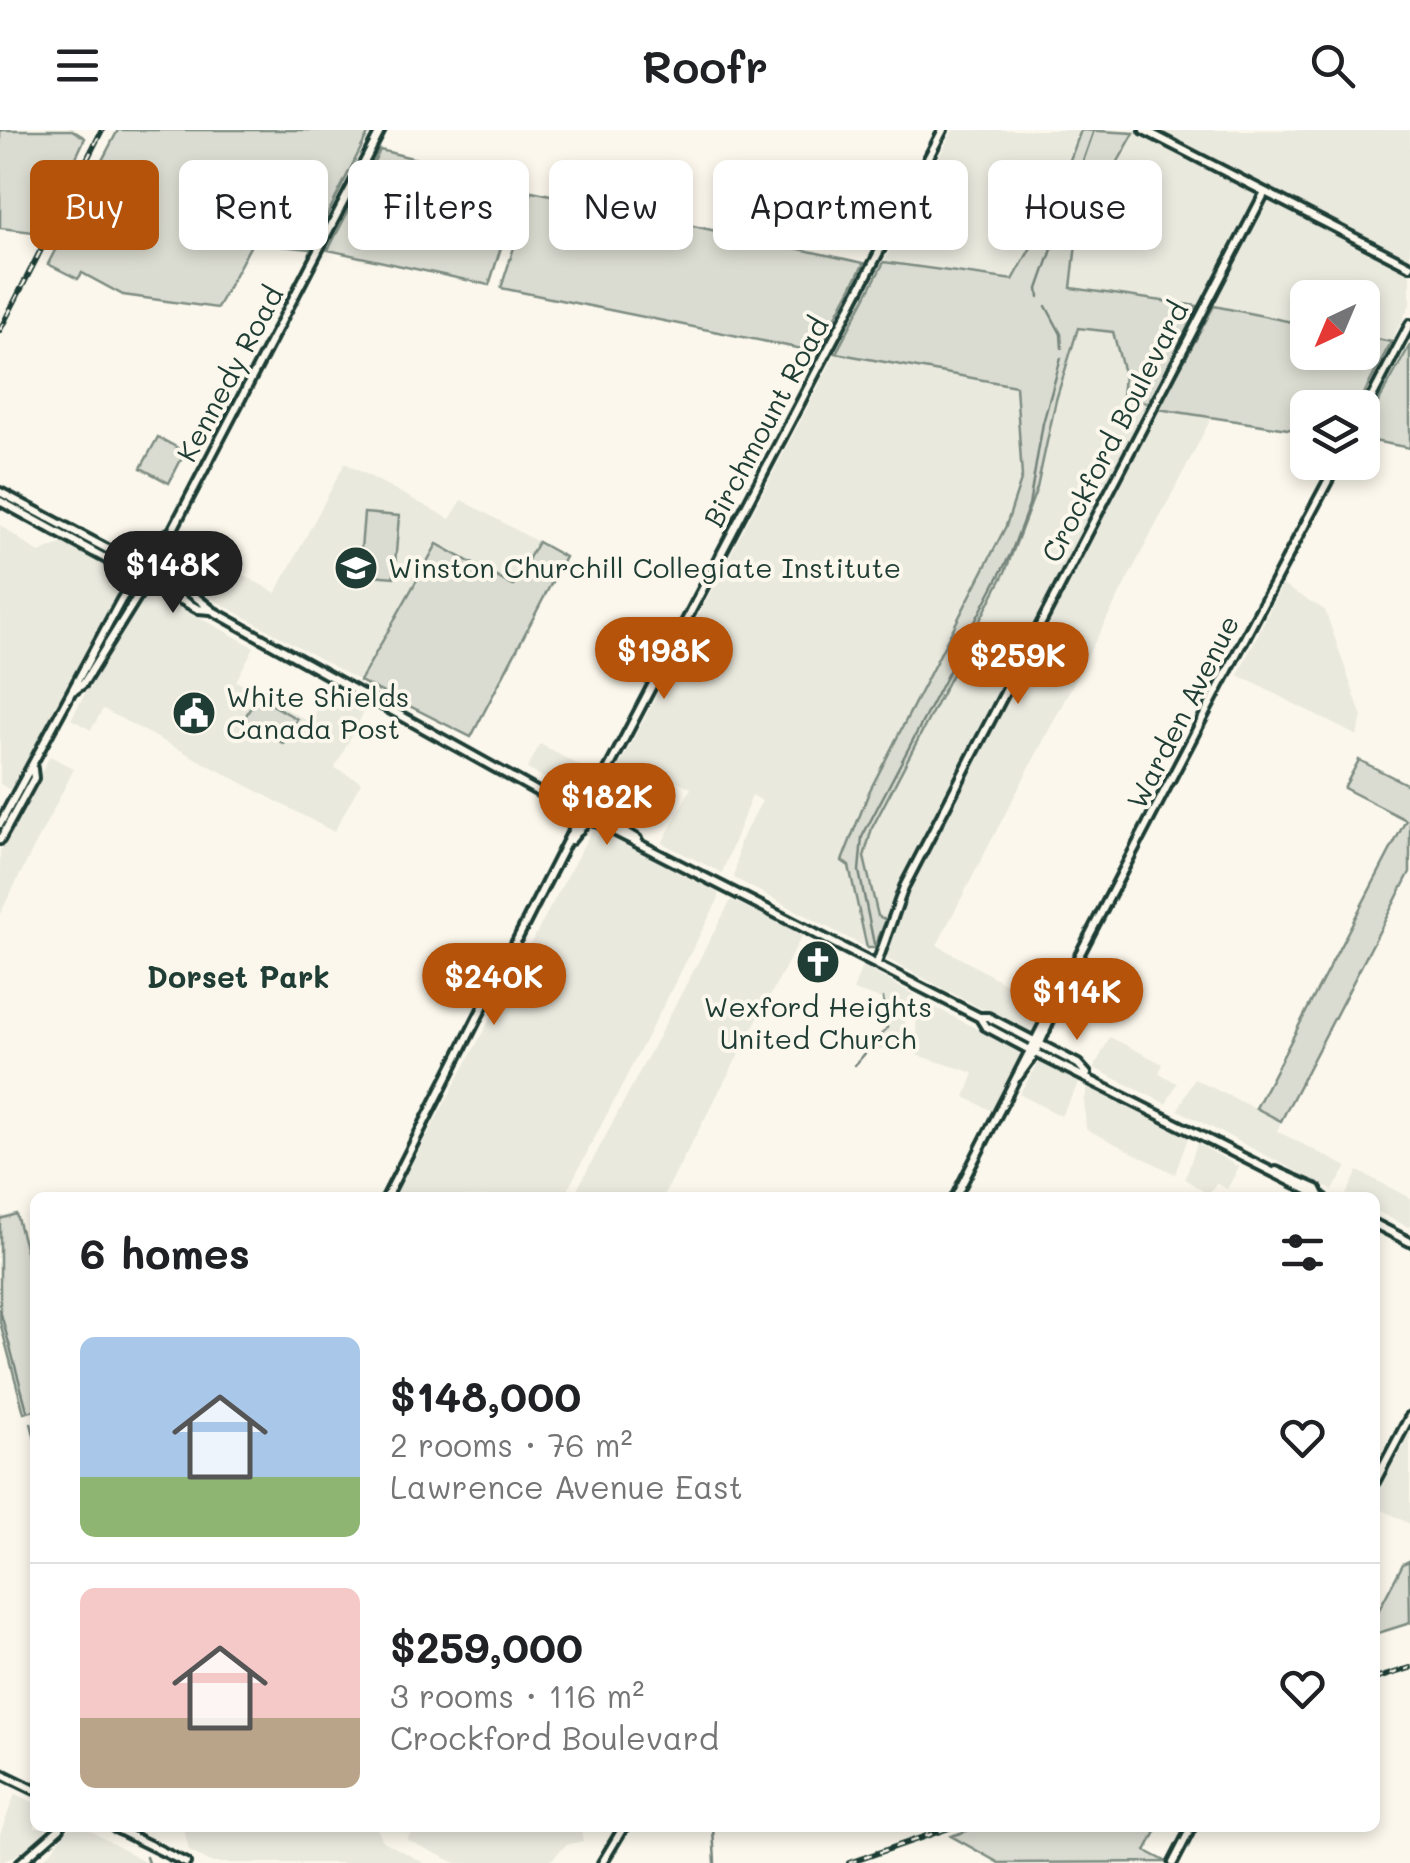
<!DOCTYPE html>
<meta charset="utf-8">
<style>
:root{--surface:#fff;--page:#f2f2f2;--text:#202124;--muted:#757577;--line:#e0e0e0;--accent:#b45309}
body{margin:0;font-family:Mali,sans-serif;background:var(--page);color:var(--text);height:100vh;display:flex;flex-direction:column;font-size:38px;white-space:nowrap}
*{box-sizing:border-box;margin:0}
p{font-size:32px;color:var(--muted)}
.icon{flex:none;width:55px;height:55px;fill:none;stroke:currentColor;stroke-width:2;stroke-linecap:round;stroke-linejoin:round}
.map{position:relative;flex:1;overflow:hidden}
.sheet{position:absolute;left:30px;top:1062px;width:1350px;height:640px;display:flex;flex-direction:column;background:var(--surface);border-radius:15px;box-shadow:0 5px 15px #0003}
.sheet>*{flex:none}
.hud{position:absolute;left:30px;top:30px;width:1350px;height:90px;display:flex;gap:20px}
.needle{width:65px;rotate:224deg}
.tools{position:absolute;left:1290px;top:150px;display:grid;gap:20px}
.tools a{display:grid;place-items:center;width:90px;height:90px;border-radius:15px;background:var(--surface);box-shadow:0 5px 15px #0003;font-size:50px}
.price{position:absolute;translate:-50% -85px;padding:0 22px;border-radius:35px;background:var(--accent);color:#fff;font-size:32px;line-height:65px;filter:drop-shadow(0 2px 5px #0008)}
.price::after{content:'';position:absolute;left:50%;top:60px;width:30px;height:22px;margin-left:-15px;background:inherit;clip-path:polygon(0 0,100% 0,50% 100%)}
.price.selected{background:#222;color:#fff}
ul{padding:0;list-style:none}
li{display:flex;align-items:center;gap:30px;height:250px;padding:0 50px}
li+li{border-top:2px solid var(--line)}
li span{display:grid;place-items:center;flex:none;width:280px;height:200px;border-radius:15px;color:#555}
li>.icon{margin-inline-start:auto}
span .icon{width:120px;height:120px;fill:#fffc;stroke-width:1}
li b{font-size:42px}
h2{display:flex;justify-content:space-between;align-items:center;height:120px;padding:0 50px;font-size:42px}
.tag{padding:0 35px;border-radius:15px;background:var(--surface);box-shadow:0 5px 15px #0003;font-size:35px;line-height:90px}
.tag.selected{background:var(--accent);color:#fff}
header{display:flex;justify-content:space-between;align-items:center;height:130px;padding:0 50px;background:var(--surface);font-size:45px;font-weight:600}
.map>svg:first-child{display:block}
.built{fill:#eae9de}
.green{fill:#dbdcd1;stroke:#7d8c82;stroke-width:2.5}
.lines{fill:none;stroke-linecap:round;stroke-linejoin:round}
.stream{stroke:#74847b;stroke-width:2.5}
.secondary-casing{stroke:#1f3d34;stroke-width:14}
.secondary{stroke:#fbf7ec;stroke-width:6}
.rail-casing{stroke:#1f3d34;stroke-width:6}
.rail{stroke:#fbf7ec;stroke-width:2.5;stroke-dasharray:8;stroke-linecap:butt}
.labels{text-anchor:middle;stroke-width:8;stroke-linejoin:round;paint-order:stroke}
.street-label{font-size:28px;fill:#1f3d34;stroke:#fbf7ec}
.poi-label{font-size:28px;fill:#1f3d34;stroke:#fbf7ec;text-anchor:start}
.neighbourhood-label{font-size:30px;font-weight:bold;fill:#1f3d34;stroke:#fbf7ec}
</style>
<header><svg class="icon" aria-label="menu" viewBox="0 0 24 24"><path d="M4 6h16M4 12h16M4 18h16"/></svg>Roofr<svg class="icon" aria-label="search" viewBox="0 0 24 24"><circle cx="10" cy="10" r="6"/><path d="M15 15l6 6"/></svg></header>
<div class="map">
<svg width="1410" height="1733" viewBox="0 0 1410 1733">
<rect width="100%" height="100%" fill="#fbf7ec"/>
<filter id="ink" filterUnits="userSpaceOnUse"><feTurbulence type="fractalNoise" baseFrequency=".01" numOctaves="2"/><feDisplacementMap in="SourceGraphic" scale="20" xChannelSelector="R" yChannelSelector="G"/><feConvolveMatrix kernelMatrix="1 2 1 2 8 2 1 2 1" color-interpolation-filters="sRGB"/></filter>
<g filter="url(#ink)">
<path class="built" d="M953 0H1081L1067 38V52L1013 150 884 132Z
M1135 0H1410V175L1391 212 1363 206 1362 168H1308L1307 195 1214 176 1071 158 1077 106Z
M1078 197 1113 202 1124 243 1122 269 1212 287 937 815 1047 877 1032 905 887 829 895 793 878 786 864 727 872 698 1005 442Z
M836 223 1016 256 1022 347 1006 396 849 736 867 818 734 748 740 711 762 671 752 665 722 743 662 713 691 658 675 650 668 663 619 637Z
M345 333 450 389 462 370 538 412 514 456 437 414 360 551 162 441 176 408 276 463Z
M0 395 39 423 65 412 127 451 10 660 0 654Z
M1282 455 1325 480 1362 587 1357 606 1238 545Z
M144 457 254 517 236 551 310 592 329 559 366 578 335 638 361 652 334 702 103 579 91 600 71 589Z
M540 614 598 646 585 670 527 639Z
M50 626 74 639 0 784V721Z
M593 698 718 763 719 768 564 1067H394Z
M731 770 803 804 663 1067H573Z
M862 836 914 865 905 886 907 923 871 918 888 900 881 869 853 860Z
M923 871 1022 922 992 981 965 967 974 943 917 925 916 885Z
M1110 907 1163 934 1159 943 1177 953 1166 974 1094 938Z
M1039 932 1079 953 1061 986 1019 964Z
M1194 949 1281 991 1277 1001 1347 1037 1333 1060 1178 980Z
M1088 957 1188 1008 1175 1044 1086 999 1084 971Z
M1197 1013 1239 1037 1227 1059 1216 1053 1209 1065 1185 1049Z
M1358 1041 1410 1068V1098L1375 1080V1068L1346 1065Z
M1410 1302V1394L1375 1376V1368Z
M15 1664 35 1673V1698H47L36 1715 0 1733V1704Z
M69 1698H86L146 1733H36L50 1723Z
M184 1698H377L383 1711 424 1733H213L189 1721Z
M413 1698H580L583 1711 566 1715 548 1733H456L407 1710Z"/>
<path class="green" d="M0 0H72L85 8 41 103 0 98Z
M118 0H370L310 119 252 113 217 178 123 165 82 143 78 149 48 134Z
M1081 0 1134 3 1077 105 1071 158 1198 176 1150 273 1122 269 1124 243 1113 202 1078 198 1056 270 1037 358 1005 442 872 698 864 727 878 786 886 790 874 818H867L849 736 842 731 869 662 1006 396 1022 347 1016 256 836 223 884 132 1013 150 1067 52V38Z
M380 20 521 55 489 155 328 120Z
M532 61 864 133 817 222 501 158Z
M1214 176 1307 195 1308 222H1362L1363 206 1391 212 1357 277 1308 278 1307 302 1158 279Z
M1410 215V318L1363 309V300Z
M158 307 185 322 169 353 141 338Z
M364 383 399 386 394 447 359 444Z
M538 412 565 427 471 607 360 551 437 414 513 456Z
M257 566 297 589 283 613 243 591Z
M1359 630 1410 656V742L1281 991 1256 978 1406 690 1344 658Z
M16 1084 35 1155V1280L24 1283 0 1192V1089Z
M1409 1431 1410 1493 1375 1504V1487L1403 1434Z
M975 1698H1158L1146 1721 1167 1732 999 1733 951 1706Z"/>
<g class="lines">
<path class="stream" d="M1039 167 1038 159 1094 0
M1046 176 1061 204 1062 218
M874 814 859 741 862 707 1011 423 1029 375 1043 293 1061 228
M855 935 887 898 883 868
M0 1180 27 1280
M31 1293 35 1309
M713 1698 715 1733
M146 1727 148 1733"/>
<defs>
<path id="secondary" d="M1144 0 1410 136
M1362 286 1410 194
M0 362 192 464 213 481 549 668 979 887H988L1078 934 1087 944
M0 371 198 479 211 480
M75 560 83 554 170 414 172 401 381 0
M545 662 584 677 637 709
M0 694 121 470 161 408 172 401
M0 710 34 648 33 639
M571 710 584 694 601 653 943 0
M877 833 904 757 1265 62
M980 888 985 896 1028 919 1324 1068
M1018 947 1036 922 1067 853
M1276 1041 1317 1059 1320 1065
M386 1068 593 660 599 657
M955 1068C1079 822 1208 577 1338 332
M1375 1094 1410 1112
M1375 1352 1410 1286
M0 1643 35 1660
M115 1698 186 1733
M20 1733 60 1698
M602 1733 623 1698
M1173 1733 1191 1698"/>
</defs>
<use href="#secondary" class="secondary-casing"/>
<use href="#secondary" class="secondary"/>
<defs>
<path id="rail" d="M0 200 102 0
M1375 1549 1410 1538
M849 1733 949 1698"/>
</defs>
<use href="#rail" class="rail-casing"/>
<use href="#rail" class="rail"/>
</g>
</g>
<defs>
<symbol id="school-disc" viewBox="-11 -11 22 22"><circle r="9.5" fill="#1f3d34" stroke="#fbf7ec"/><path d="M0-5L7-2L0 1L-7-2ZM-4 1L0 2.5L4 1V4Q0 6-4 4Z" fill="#fff"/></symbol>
<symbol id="civic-disc" viewBox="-11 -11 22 22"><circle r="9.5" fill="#1f3d34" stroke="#fbf7ec"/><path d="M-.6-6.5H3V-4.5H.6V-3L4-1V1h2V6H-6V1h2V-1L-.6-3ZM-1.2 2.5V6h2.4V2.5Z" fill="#fff"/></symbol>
<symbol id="church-disc" viewBox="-11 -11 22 22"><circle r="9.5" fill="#1f3d34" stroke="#fbf7ec"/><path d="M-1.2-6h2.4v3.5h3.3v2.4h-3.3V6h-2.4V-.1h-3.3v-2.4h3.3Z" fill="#fff"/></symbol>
</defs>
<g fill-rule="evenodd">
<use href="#school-disc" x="331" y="413" width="50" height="50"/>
<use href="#civic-disc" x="169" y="558" width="50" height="50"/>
<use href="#church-disc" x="793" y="807" width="50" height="50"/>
</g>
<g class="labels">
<g class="street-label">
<text transform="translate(230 244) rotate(-62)" y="10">Kennedy Road</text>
<text transform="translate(766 292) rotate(-62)" y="10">Birchmount Road</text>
<text transform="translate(1115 302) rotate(-63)" y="10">Crockford Boulevard</text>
<text transform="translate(1183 582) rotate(-63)" y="10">Warden Avenue</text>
</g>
<g class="poi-label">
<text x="388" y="448">Winston Churchill Collegiate Institute</text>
<text x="226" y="577">White Shields<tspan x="226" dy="32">Canada Post</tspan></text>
<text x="818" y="887" text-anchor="middle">Wexford Heights<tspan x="818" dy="32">United Church</tspan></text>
</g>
<g class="neighbourhood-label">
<text x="238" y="858">Dorset Park</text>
</g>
</g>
</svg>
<div class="tools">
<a><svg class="needle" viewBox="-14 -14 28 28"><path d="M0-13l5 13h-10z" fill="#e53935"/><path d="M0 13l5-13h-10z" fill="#757577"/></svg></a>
<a><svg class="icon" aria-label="layers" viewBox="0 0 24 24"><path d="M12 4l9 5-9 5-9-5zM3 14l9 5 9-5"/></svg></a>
</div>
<b class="price selected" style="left:173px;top:486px">$148K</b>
<b class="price" style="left:664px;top:572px">$198K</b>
<b class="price" style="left:1018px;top:577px">$259K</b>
<b class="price" style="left:607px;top:718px">$182K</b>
<b class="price" style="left:494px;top:898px">$240K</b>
<b class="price" style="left:1077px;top:913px">$114K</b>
<div class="hud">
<a class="tag selected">Buy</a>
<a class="tag">Rent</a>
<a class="tag">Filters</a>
<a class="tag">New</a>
<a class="tag">Apartment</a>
<a class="tag">House</a>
</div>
<section class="sheet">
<h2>6 homes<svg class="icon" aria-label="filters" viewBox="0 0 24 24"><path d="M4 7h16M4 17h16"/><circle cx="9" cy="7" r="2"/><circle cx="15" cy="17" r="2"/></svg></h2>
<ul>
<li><span style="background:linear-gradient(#a9c7e8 70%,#8fb573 0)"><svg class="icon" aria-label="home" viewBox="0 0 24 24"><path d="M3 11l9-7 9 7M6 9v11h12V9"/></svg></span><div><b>$148,000</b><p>2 rooms · 76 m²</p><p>Lawrence Avenue East</p></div><svg class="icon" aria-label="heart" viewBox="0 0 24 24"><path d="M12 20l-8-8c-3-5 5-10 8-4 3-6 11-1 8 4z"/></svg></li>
<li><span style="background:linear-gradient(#f6c9c9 65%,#b9a48a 0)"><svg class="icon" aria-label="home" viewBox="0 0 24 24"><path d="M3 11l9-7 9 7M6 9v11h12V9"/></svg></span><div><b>$259,000</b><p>3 rooms · 116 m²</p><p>Crockford Boulevard</p></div><svg class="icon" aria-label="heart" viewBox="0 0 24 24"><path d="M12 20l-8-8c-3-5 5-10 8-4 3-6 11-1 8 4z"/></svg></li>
</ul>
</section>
</div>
